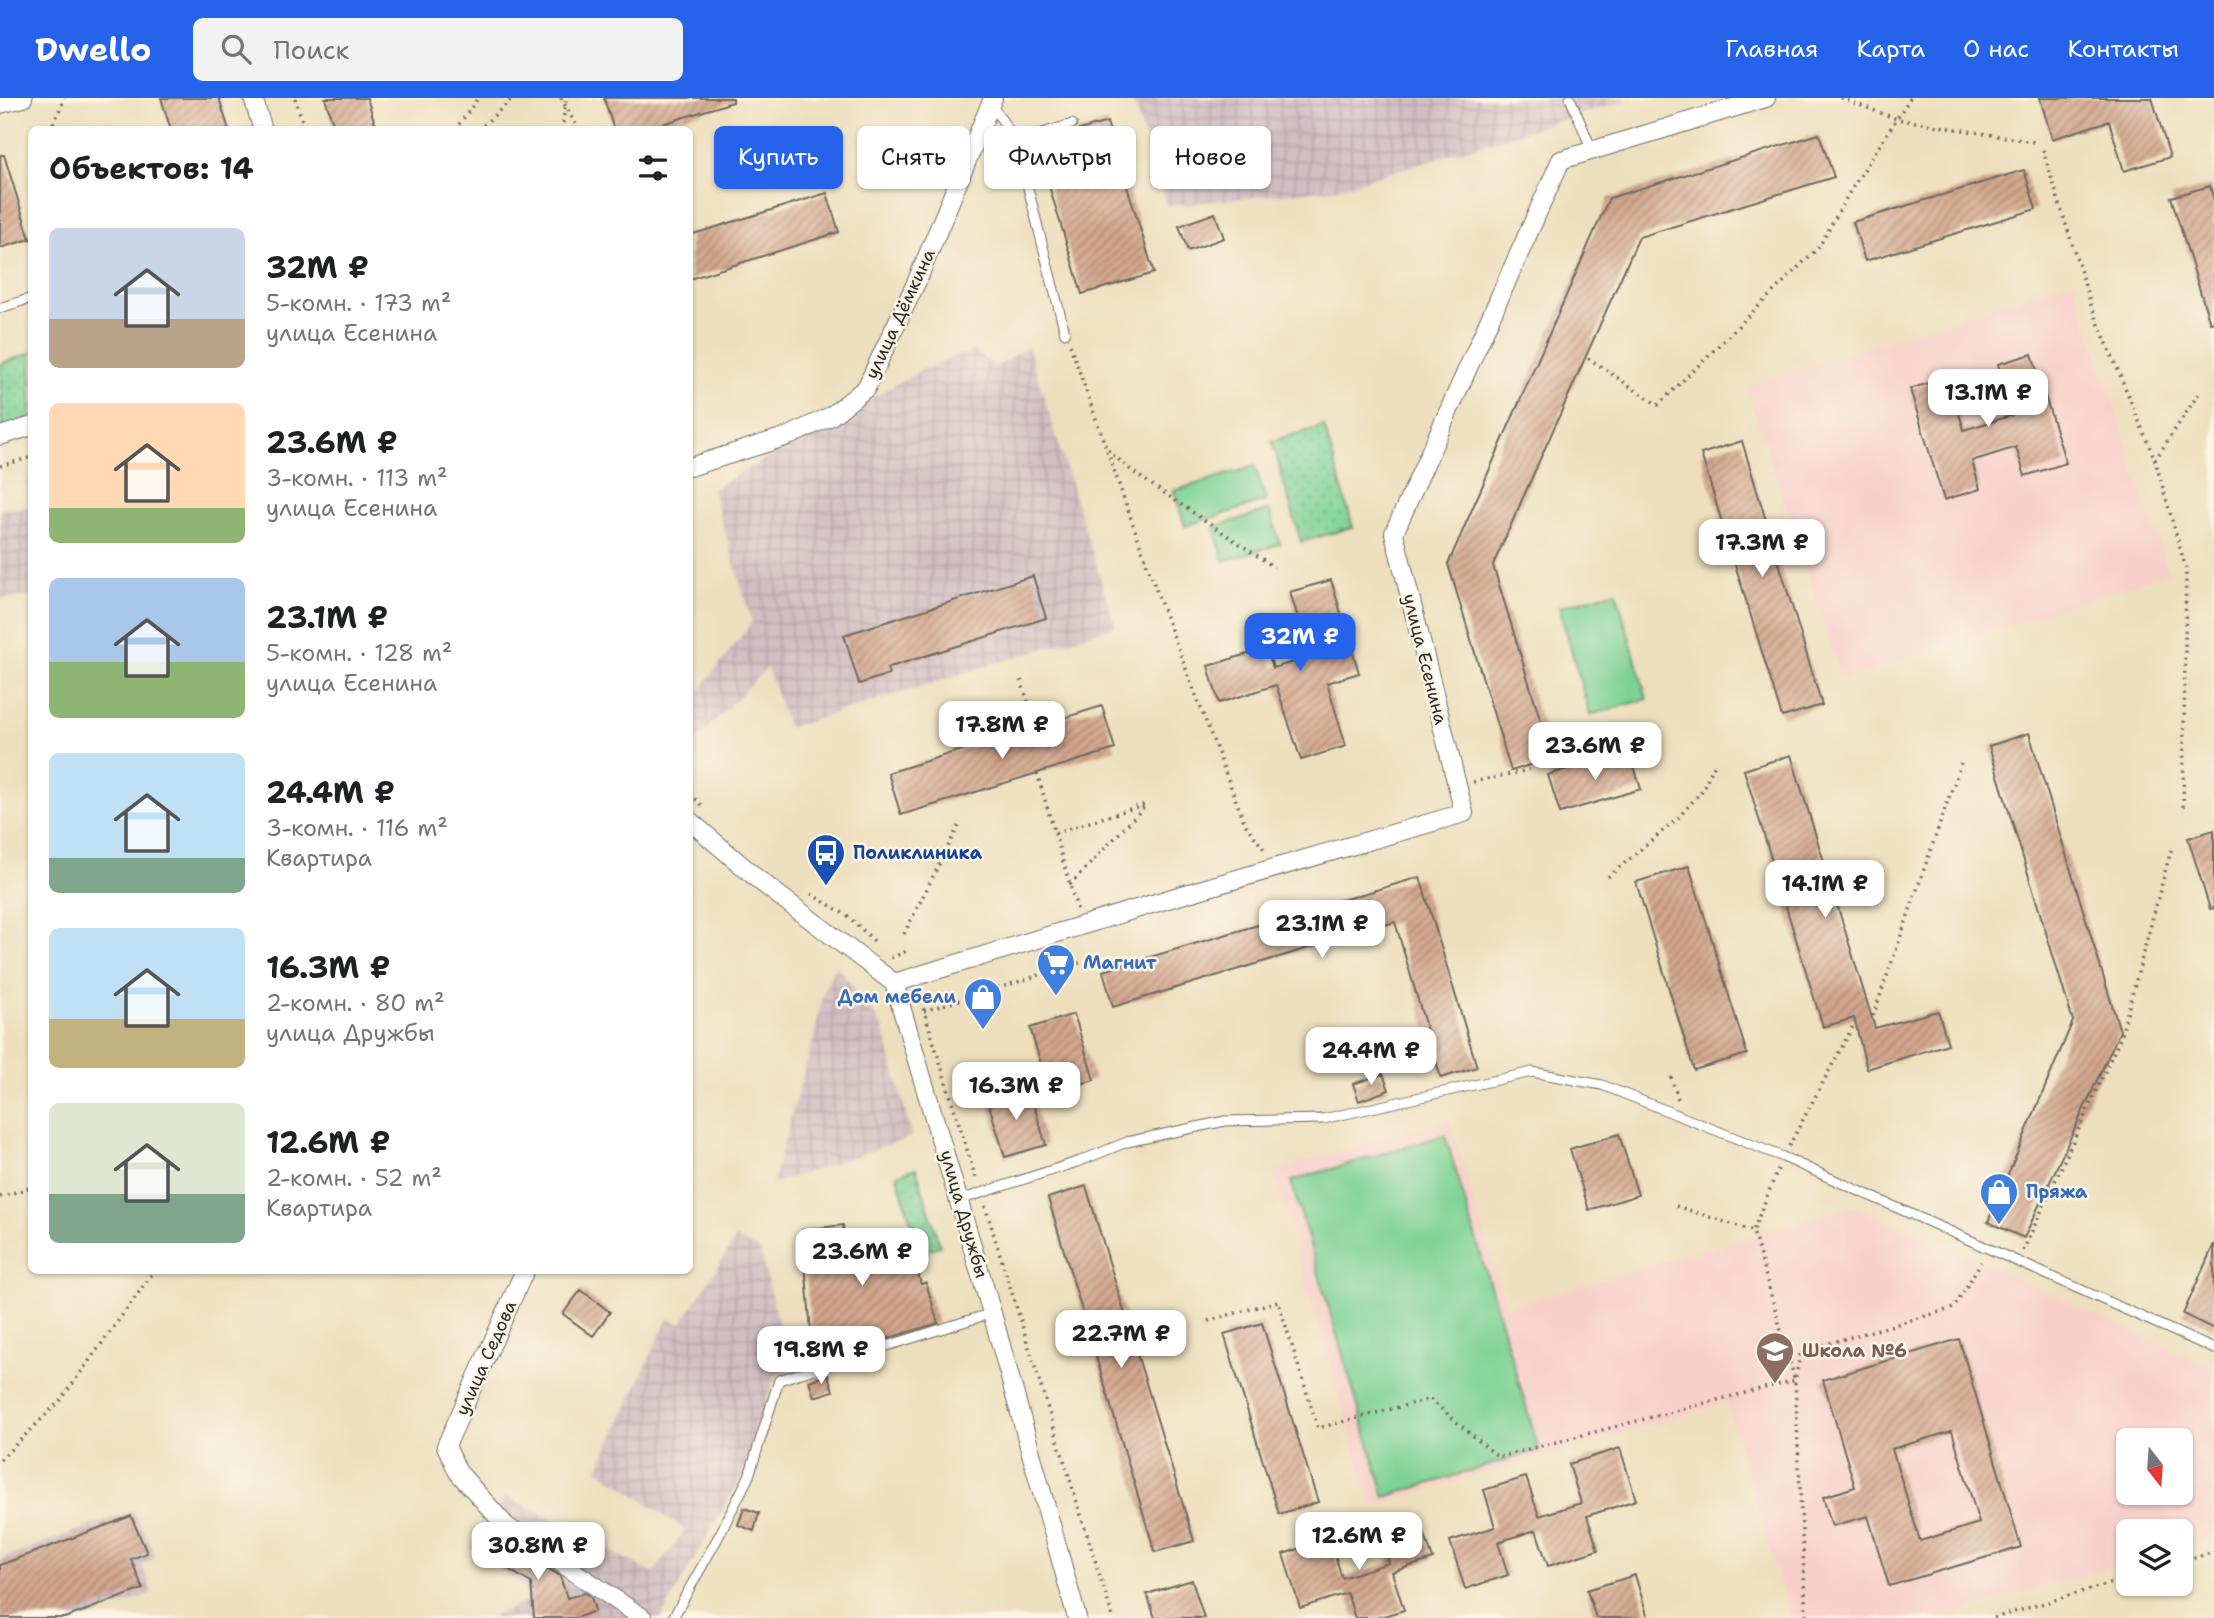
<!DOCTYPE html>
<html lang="ru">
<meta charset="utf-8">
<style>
:root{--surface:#fff;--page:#f2f2f2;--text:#202124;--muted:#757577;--accent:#2563eb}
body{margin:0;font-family:"Shantell Sans",sans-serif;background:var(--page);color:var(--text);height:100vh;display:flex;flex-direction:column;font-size:26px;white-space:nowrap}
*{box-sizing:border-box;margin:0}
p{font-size:23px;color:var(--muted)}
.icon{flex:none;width:38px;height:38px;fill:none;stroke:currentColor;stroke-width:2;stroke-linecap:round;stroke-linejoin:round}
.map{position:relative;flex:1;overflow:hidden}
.side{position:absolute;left:28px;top:28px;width:665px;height:1148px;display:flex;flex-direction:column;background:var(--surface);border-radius:10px;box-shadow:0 2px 5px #0004}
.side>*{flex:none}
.banner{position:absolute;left:714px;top:28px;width:665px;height:63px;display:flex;gap:14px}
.needle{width:46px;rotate:163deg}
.buttons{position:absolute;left:2116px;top:1330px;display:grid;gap:14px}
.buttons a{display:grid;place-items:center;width:77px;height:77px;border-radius:10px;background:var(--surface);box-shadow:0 2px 5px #0004;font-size:35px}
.price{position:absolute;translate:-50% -60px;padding:0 16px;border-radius:14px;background:#fff;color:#222;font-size:23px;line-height:46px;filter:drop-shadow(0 2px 4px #0008)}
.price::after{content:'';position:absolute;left:50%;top:42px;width:21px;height:16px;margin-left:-10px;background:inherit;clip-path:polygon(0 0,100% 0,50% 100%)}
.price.current{background:var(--accent);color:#fff}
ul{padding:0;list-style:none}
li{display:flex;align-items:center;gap:21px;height:175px;padding:0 21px}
li span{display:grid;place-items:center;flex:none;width:196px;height:140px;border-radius:10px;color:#555}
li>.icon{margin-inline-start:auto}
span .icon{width:84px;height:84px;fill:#fffc;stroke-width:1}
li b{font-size:30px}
h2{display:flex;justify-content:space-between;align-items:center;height:84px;padding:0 21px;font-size:30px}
.tag{padding:0 24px;border-radius:10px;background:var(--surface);box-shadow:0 2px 5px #0004;font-size:24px;line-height:63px}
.tag.current{background:var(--accent);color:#fff}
header{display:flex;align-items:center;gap:42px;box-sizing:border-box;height:98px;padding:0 35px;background:var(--accent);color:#fff}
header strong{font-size:33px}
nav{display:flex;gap:38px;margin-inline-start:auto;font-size:24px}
.search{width:490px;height:63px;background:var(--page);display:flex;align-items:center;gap:18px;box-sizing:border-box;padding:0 24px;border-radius:10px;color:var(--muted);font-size:26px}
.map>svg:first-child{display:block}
.built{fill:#f7d0ca;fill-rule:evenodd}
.industrial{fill:url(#industrial-grid)}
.grass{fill:url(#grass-dots);stroke:#547e60;stroke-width:2}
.garden{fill:#7dd295;stroke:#547e60;stroke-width:2}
.building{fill:url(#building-hatch);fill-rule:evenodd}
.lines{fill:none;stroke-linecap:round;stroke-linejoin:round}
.lane-casing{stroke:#6f6a5e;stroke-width:11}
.street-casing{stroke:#6f6a5e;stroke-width:20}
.path{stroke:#6f6a5e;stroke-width:3.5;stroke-dasharray:2 5;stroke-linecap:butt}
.lane{stroke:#fff;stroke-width:9}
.street{stroke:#fff;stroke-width:18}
.labels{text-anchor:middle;stroke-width:5;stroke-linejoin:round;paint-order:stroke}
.street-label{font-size:18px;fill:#2b2b2b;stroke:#fcf5e5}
.transit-label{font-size:18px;font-weight:bold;fill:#164399;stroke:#fcf5e5;text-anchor:start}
.shop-label{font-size:18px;font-weight:bold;fill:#366cbe;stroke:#fcf5e5;text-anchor:start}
.education-label{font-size:18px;font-weight:bold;fill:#785e54;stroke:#fcf5e5;text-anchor:start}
</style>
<header>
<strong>Dwello</strong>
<div class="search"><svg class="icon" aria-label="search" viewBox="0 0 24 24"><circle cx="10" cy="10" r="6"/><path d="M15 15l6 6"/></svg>Поиск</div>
<nav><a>Главная</a><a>Карта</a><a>О нас</a><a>Контакты</a></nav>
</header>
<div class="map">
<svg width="2214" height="1520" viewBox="0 0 2214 1520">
<defs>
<pattern id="industrial-grid" width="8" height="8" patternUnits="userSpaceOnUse" patternTransform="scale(1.75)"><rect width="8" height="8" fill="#d2bec2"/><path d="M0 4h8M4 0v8" fill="none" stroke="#b4a3a7"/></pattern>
<pattern id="grass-dots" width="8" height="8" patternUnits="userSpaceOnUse" patternTransform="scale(1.75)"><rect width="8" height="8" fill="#7dd295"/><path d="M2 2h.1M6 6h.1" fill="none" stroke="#6cb481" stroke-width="1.8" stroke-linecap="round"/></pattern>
<pattern id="building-hatch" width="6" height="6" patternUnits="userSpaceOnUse" patternTransform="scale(1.75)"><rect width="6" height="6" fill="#d3a68d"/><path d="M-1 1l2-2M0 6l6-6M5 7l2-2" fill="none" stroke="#ab8773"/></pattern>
</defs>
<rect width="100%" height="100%" fill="#fcf5e5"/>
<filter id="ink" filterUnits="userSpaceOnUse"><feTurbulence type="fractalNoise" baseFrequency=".0143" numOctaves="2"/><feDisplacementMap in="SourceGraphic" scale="14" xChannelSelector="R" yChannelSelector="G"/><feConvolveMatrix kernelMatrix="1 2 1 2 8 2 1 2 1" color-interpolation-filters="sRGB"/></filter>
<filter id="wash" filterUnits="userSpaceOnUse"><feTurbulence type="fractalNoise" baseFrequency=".00686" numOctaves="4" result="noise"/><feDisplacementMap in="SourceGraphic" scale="28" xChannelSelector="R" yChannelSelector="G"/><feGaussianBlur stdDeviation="1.57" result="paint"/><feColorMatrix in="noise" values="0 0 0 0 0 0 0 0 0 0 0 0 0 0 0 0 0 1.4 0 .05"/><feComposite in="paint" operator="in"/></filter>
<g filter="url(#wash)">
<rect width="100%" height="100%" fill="#eddfbd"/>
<path class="built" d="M2073 182 2169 475 1842 582 1746 289Z
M1450 1021 1506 1210 1854 1108 2214 1270V1438L2181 1448 2180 1433H2128V1464L1937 1520H1790L1726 1304 1372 1409 1273 1073ZM2128 1342H2180V1395H2128Z"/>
<path class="industrial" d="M1132 0H1633L1339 90 1167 108Z
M1028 248 1115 528 788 630 767 569 690 649V605L752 524 712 391 921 272 973 252 996 269Z
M31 382V498L0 501V412L29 409 27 383Z
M836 867 883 929 912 1039 772 1086 815 935 824 891Z
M736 1140 760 1153 790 1272 776 1276 743 1376 661 1520H488L527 1504 525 1490 471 1449 506 1398 653 1475 685 1432 598 1371 668 1220 681 1226Z
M133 1412 156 1459 142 1467 152 1495 89 1520H0V1461Z"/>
<path class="grass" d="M31 255V320L2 331 0 266Z
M1324 328 1353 429 1301 444 1272 343Z
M916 1070 940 1148 920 1154 897 1077Z"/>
<path class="garden" d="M1255 368 1266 403 1185 428 1174 393Z
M1270 412 1280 446 1224 463 1214 429Z
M1616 493 1647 601 1590 617 1559 509Z
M1445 1037 1539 1352 1385 1399 1291 1083Z"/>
<g id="blocks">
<path class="building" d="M161 0H219L229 32H171Z
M325 0H367L377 32H335Z
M604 0H733V4L643 32H614Z
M2040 0H2152L2170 59 2124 73 2109 23 2052 41Z
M1107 24 1154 175 1082 196 1036 45Z
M1819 36 1834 79 1639 139 1493 467 1552 660 1511 673 1448 466 1609 100Z
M0 57H4L30 141 0 150Z
M2024 72 2036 111 1865 163 1853 124Z
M2210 88 2214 102V224L2210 225 2171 99Z
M827 95 839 134 690 181V137Z
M1215 115 1224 140 1188 153 1179 128Z
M2032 256 2066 365 2025 378 2016 349 1972 363 1980 391 1944 402 1910 291 1948 279 1964 332 2013 317 1998 266Z
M1742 343 1822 607 1782 619 1701 356Z
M1033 478 1046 520 887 570 889 576 859 586 844 537Z
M1331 482 1359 575 1327 585 1346 648 1301 662 1276 587 1219 605 1208 568 1267 550 1273 570 1310 559 1290 494Z
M1102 608 1115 651 901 717 888 675Z
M2029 635 2120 933 2024 1140 1988 1124 2073 923 1989 648Z
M1629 652 1641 691 1560 715 1548 677Z
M1791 657 1875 930 1938 913 1948 946 1867 971 1854 920 1823 929 1744 672Z
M2214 732V810L2210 811 2188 740Z
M1689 768 1747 956 1694 972 1636 784Z
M1420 779 1477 969 1441 980 1395 824 1113 909 1103 873Z
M1074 916 1094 982 1050 996 1030 930Z
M1383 976 1389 992 1359 1003 1353 986Z
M1028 988 1046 1047 1005 1059 987 1000Z
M1619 1036 1638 1097 1589 1112 1570 1051Z
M1086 1088 1194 1443 1155 1454 1048 1100Z
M843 1127 844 1141 878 1135 882 1156 910 1148 921 1186 926 1185 938 1225 863 1248 861 1239 812 1244 802 1132Z
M2214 1146V1231L2183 1216Z
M581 1192 610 1214 593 1238 563 1216Z
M1262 1225 1318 1404 1279 1416 1224 1236Z
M1959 1241 2021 1449 1889 1488 1868 1418 1832 1428 1823 1399 1855 1389 1823 1282ZM1952 1333 1979 1425 1920 1443 1892 1351Z
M828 1277 833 1293 814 1299 809 1283Z
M1620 1350 1636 1402 1587 1418 1598 1452 1548 1468 1536 1432 1498 1444 1508 1477 1465 1491 1450 1443 1495 1429 1484 1392 1526 1379 1539 1418 1581 1405 1569 1366Z
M744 1410 759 1415 754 1433 738 1427Z
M1418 1417 1433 1461 1392 1474 1404 1512 1377 1520H1355L1347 1495 1300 1510 1283 1456 1330 1441 1342 1480 1389 1465 1378 1430Z
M131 1418 147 1455 131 1461 143 1491 65 1520H0V1467Z
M489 1434 560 1478 567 1500 585 1495 591 1499 595 1513 576 1520H534L531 1485 477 1452Z
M1635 1477 1648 1520H1596L1587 1492Z
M1192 1482 1204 1520H1155L1147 1496Z"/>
</g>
</g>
<g filter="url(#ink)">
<use href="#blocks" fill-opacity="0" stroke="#6f6a5e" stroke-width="2"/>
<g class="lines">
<defs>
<path id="lane" d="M1570 0 1592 52
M991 6 1016 43 1065 235
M1016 43 1072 26
M0 210 32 200
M960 1102 1080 1063 1127 1044 1225 1023 1323 1021 1532 974 1602 987 1783 1059 2214 1251
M673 1520 720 1436 749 1378 779 1282 992 1215"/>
<path id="street" d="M253 0 263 32
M0 6 23 0
M0 338 32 328
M690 369 791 337 831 318 866 290 917 183 993 0
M690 723 760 783 894 885 992 1215 1077 1520
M894 885 1175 799 1464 715 1394 435 1561 62 1766 0
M525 1172 446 1348 458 1374 506 1428 643 1520"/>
</defs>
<use href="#lane" class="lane-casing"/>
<use href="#street" class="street-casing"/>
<path class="path" d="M295 0 305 32
M561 0 579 32
M1841 0 1897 21 2034 44
M50 32 65 0
M455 32 478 0
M478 32 513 0
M562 32 566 0
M2043 52 2091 207 2155 362 2186 471 2183 714
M1070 247 1160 503 1245 726 1266 754
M1588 260 1658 307 1819 149 1849 95 1910 0
M1108 352 1133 374 1274 469
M2155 362 2201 292
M0 368 32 359
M1021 582 1036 629
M1037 675 1077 811
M1473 684 1533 671
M690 696 703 708
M1055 735 1146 706
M1608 779 1676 722 1701 694 1716 664
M1070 787 1147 706
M811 796 848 818 877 846
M904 836 960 725
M891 860 909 852
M919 897 977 1084
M924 913 1082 864
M1873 918 1961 665
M1671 979 1679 1004
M1789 1048 1853 928
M1778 1071 1753 1133 1795 1282 1806 1520
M0 1099 32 1089
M985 1108 1113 1520
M1676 1108 1753 1133
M2023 1153 2121 938 2171 752
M1208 1223 1278 1203 1318 1330 1430 1301 1498 1359 1795 1282 1801 1253 1954 1210 1981 1164
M0 1362 60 1303 155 1172
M2180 1464 2214 1454
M1994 1520 2128 1480"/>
<use href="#lane" class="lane"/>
<use href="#street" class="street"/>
</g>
</g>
<defs>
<symbol id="bus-pin" viewBox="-11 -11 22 30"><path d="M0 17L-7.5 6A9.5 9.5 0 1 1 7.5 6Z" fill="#1a4fb4" stroke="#fcf5e5"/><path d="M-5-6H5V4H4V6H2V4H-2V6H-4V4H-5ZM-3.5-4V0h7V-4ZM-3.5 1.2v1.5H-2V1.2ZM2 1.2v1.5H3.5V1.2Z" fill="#fff"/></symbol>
<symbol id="supermarket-pin" viewBox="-11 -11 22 30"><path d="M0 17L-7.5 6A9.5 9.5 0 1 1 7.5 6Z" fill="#3f7fe0" stroke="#fcf5e5"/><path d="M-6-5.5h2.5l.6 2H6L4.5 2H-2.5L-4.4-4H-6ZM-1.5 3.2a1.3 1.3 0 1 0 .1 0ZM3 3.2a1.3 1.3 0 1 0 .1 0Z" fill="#fff"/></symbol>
<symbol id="shop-pin" viewBox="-11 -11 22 30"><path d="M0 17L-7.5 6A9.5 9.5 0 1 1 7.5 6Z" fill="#3f7fe0" stroke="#fcf5e5"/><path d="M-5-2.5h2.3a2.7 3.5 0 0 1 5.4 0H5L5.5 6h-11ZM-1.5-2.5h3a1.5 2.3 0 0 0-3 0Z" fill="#fff"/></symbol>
<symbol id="school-pin" viewBox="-11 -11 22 30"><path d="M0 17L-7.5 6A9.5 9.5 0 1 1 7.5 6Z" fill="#8d6e63" stroke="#fcf5e5"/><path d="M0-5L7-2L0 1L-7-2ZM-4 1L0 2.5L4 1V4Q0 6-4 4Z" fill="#fff"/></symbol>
</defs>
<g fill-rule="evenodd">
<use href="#bus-pin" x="804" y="733" width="44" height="60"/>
<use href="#supermarket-pin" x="1034" y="843" width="44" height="60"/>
<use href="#shop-pin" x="961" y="877" width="44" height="60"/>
<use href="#shop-pin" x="1977" y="1072" width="44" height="60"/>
<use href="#school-pin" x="1753" y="1231" width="44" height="60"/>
</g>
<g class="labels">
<g class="street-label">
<text transform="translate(900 216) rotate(-65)" y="6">улица Дёмкина</text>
<text transform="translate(1425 561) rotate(76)" y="6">улица Есенина</text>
<text transform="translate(964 1116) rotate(74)" y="6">улица Дружбы</text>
<text transform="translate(486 1260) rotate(-66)" y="6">улица Седова</text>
</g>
<g class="transit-label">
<text x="853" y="761">Поликлиника</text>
</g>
<g class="shop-label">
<text x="1083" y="871">Магнит</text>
<text x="956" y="905" text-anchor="end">Дом мебели</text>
<text x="2026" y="1100">Пряжа</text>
</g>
<g class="education-label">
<text x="1802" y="1259">Школа №6</text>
</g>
</g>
</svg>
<div class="buttons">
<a><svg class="needle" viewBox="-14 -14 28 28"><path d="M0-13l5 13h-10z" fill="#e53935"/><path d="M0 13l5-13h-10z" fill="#757577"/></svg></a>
<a><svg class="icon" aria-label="layers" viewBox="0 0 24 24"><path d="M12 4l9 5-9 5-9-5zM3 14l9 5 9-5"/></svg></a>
</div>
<b class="price" style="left:1988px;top:331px">13.1M ₽</b>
<b class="price" style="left:1762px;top:481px">17.3M ₽</b>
<b class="price current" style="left:1300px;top:575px">32M ₽</b>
<b class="price" style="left:1002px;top:663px">17.8M ₽</b>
<b class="price" style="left:1595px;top:684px">23.6M ₽</b>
<b class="price" style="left:1825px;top:822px">14.1M ₽</b>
<b class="price" style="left:1322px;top:862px">23.1M ₽</b>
<b class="price" style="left:1371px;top:989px">24.4M ₽</b>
<b class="price" style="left:1016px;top:1024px">16.3M ₽</b>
<b class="price" style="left:862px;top:1190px">23.6M ₽</b>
<b class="price" style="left:1121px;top:1272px">22.7M ₽</b>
<b class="price" style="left:821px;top:1288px">19.8M ₽</b>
<b class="price" style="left:1359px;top:1474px">12.6M ₽</b>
<b class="price" style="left:538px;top:1484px">30.8M ₽</b>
<div class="banner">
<a class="tag current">Купить</a>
<a class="tag">Снять</a>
<a class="tag">Фильтры</a>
<a class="tag">Новое</a>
</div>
<section class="side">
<h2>Объектов: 14<svg class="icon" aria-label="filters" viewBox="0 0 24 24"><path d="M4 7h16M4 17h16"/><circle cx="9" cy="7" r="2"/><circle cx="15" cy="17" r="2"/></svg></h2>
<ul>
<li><span style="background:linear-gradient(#c9d6e8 65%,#b9a48a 0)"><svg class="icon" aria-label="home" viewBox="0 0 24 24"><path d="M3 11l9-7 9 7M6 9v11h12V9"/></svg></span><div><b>32M ₽</b><p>5-комн. · 173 m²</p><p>улица Есенина</p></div></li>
<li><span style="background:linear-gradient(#ffd9b3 75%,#8fb573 0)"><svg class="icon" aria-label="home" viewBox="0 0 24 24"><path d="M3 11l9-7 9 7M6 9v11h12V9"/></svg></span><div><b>23.6M ₽</b><p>3-комн. · 113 m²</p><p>улица Есенина</p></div></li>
<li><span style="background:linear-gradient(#a9c7e8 60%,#8fb573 0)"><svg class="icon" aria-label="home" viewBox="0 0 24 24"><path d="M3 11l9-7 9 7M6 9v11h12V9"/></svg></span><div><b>23.1M ₽</b><p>5-комн. · 128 m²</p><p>улица Есенина</p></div></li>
<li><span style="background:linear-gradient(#bfe0f5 75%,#7fa58c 0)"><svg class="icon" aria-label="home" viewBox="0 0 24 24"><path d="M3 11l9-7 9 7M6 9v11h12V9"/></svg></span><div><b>24.4M ₽</b><p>3-комн. · 116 m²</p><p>Квартира</p></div></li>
<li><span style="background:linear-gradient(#bfe0f5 65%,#c2b280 0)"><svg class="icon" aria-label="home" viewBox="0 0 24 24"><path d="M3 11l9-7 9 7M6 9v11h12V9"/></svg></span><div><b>16.3M ₽</b><p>2-комн. · 80 m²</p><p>улица Дружбы</p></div></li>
<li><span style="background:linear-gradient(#dfe7d0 65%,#7fa58c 0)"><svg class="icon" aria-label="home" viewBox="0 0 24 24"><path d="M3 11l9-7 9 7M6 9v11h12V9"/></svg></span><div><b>12.6M ₽</b><p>2-комн. · 52 m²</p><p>Квартира</p></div></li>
</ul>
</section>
</div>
